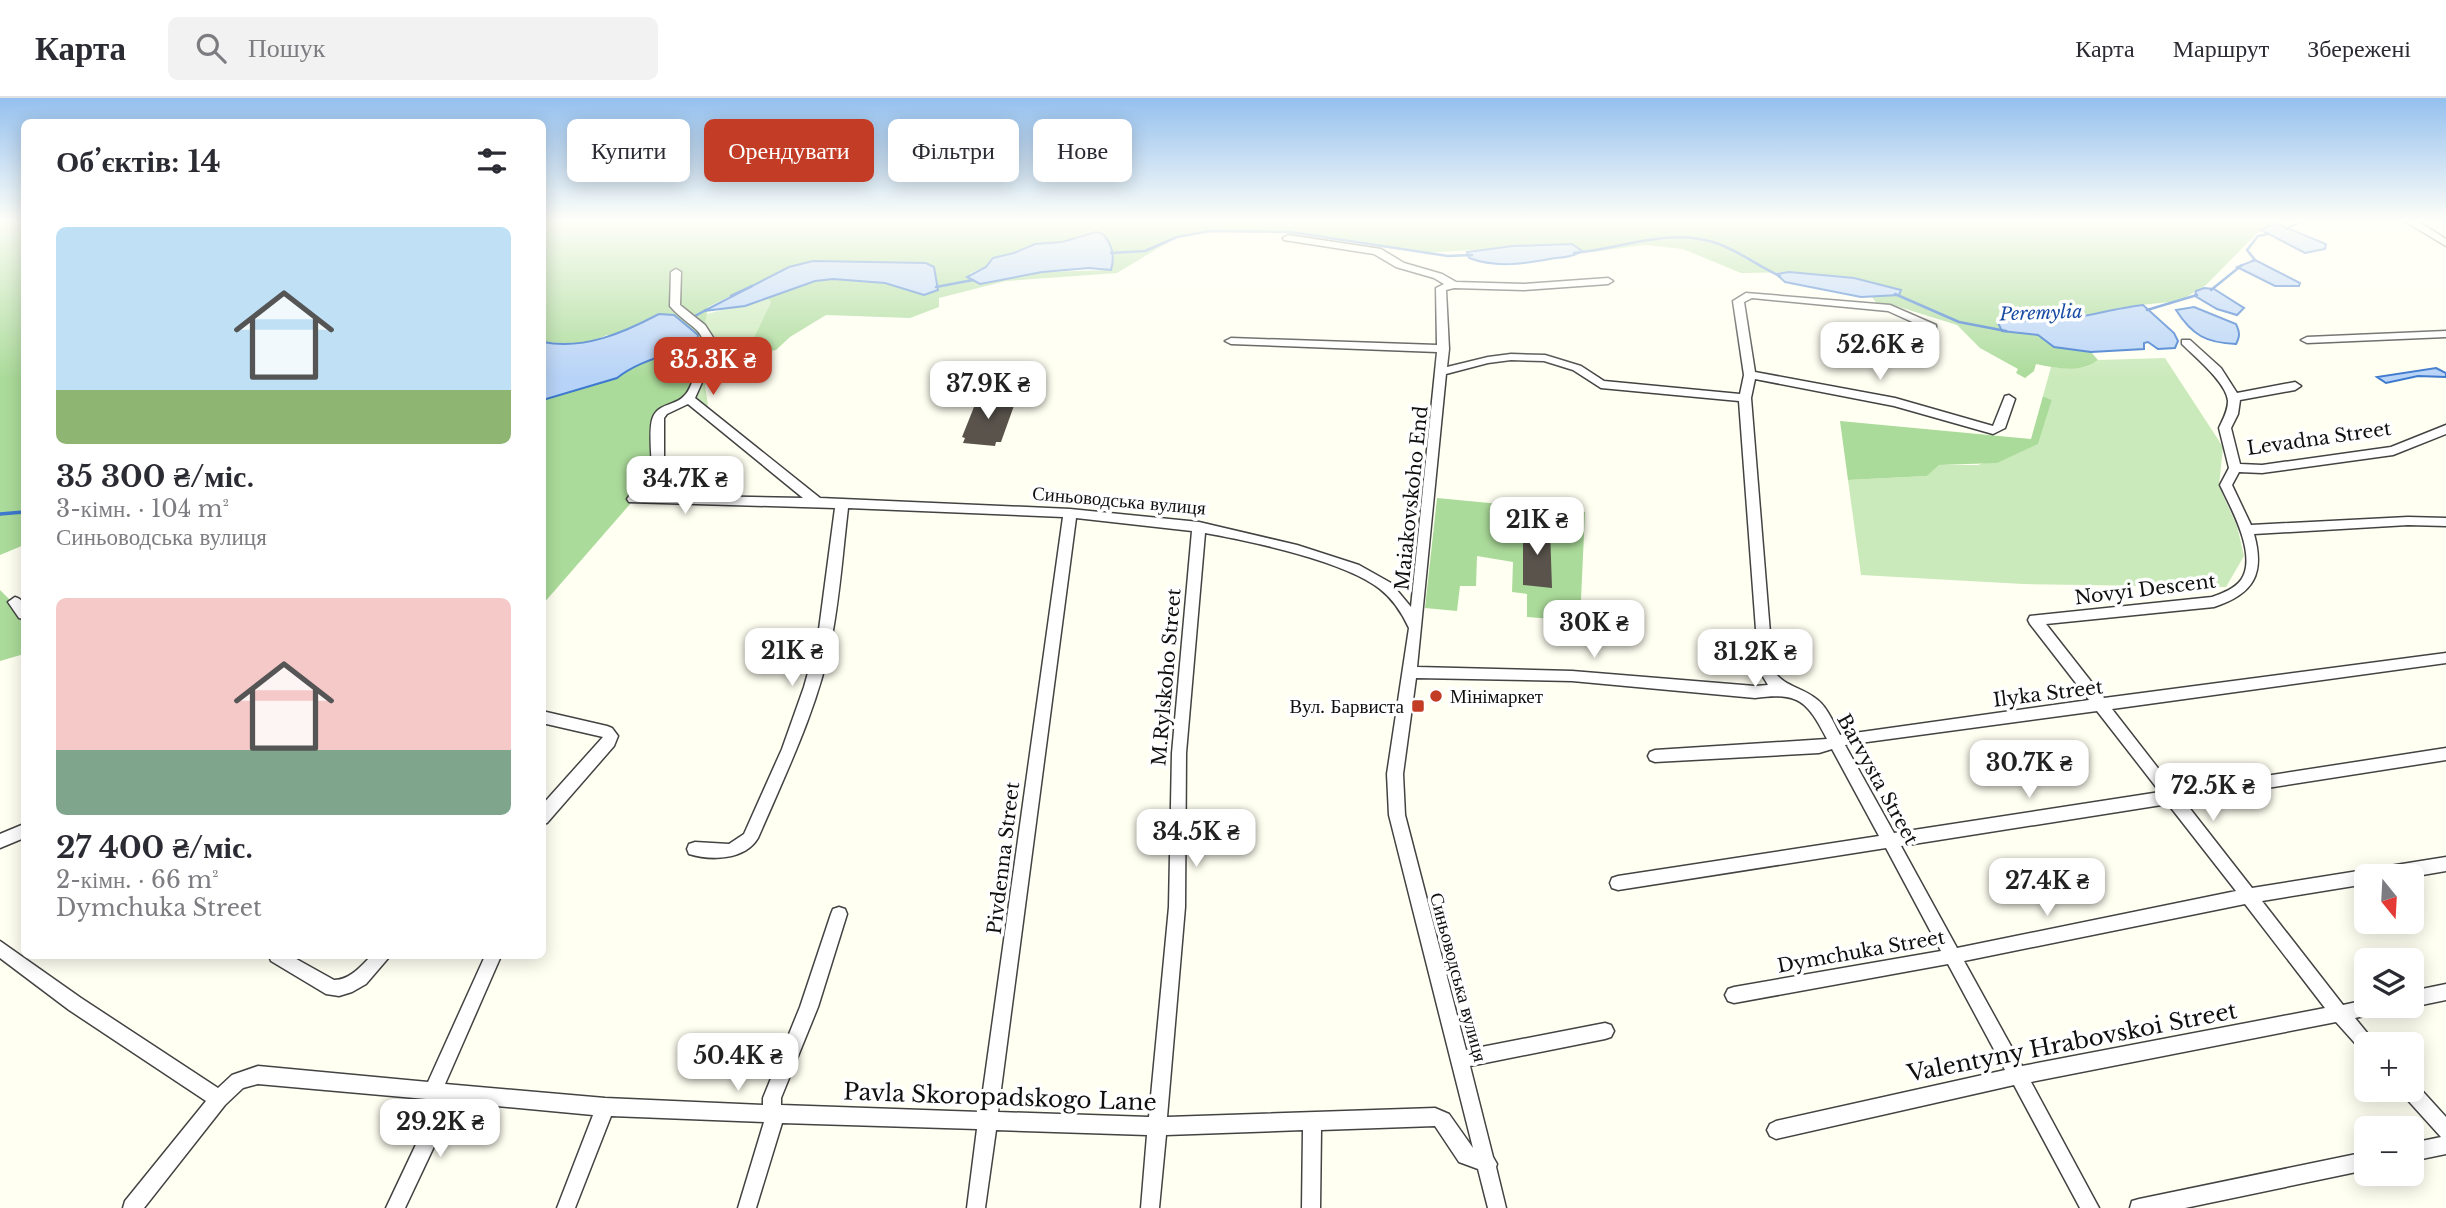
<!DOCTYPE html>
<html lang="uk">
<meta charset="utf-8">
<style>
:root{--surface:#fff;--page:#f2f2f3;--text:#2b2b33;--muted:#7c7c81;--line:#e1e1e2;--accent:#c23c26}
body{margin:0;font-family:"Libre Baskerville",serif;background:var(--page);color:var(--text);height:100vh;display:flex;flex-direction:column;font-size:26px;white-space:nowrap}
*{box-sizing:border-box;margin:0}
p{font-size:23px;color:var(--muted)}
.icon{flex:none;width:38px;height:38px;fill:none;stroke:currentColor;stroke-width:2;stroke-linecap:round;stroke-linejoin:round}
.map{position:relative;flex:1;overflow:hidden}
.sheet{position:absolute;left:21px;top:21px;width:525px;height:840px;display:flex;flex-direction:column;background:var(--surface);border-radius:10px;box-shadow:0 4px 18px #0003}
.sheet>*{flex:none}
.hud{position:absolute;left:567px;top:21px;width:665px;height:63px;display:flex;gap:14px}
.needle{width:46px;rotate:162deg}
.controls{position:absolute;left:2354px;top:766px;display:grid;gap:14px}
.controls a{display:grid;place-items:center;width:70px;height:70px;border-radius:10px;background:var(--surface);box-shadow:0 4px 18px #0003;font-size:35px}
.price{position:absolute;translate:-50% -60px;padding:0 16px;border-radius:14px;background:#fff;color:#222;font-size:23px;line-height:46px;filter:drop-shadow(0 2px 4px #0008)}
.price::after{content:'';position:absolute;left:50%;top:42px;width:21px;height:16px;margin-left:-10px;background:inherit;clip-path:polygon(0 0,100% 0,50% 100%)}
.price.current{background:var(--accent);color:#fff}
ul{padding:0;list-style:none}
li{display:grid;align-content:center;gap:14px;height:371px;padding:0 35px}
li span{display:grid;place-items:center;height:217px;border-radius:10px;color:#555}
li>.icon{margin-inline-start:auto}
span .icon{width:126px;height:126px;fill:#fffc;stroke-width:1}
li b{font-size:30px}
h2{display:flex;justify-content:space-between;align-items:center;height:84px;padding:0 35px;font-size:30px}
.pill{padding:0 24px;border-radius:10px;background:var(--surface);box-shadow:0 4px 18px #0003;font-size:24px;line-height:63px}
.pill.current{background:var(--accent);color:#fff}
header{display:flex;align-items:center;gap:42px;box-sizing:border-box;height:98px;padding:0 35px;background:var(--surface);border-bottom:2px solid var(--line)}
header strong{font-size:33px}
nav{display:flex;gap:38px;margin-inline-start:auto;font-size:24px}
.search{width:490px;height:63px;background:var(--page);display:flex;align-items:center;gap:18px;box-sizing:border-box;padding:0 24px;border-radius:10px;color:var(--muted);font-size:26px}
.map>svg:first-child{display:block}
.green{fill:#cbeabb}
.forest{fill:#abdb9a;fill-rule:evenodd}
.water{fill:#b7d3f7;stroke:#3d79ce;stroke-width:2}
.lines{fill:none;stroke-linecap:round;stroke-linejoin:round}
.stream-far1{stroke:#3d79ce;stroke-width:2.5}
.stream{stroke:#3d79ce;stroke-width:3.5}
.building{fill:#59534c}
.minor-casing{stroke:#434343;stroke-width:3}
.minor{fill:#fff;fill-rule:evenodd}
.poi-dot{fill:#c23c26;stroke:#fff;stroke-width:2.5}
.labels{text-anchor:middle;stroke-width:7;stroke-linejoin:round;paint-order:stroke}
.far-water-label{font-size:18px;font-style:italic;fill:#174ba4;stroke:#fff}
.street-label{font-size:19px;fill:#101010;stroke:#fff}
.poi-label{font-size:19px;fill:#101010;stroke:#fff;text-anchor:start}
.near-street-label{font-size:23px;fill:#101010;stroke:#fff}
</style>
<header>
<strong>Карта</strong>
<div class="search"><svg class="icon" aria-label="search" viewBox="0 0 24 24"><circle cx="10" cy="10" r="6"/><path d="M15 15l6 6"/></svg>Пошук</div>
<nav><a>Карта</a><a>Маршрут</a><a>Збережені</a></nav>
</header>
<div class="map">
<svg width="2446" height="1110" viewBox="0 0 2446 1110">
<rect width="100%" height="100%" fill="#fffff2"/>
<path class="green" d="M769 200 771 204 736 276 714 281 705 287 708 307 701 311 689 301 710 250 690 222C715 211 743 209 769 200Z
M2165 260 2223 349 2219 388 2237 428 2244 458 2226 489 2023 486 1861 477 1848 382 1927 378 1938 367H1978L2038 345 2052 302 2043 298 2051 269C2068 270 2084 274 2098 262Z"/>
<path class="forest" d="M0 124H24V447L0 457Z
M543 124H2276L2263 129 2206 187 2180 203 2131 208 2084 220 2040 223 2004 222 2002 233 2038 237 2054 249 2091 254 2098 262C2081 276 2057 270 2036 266L2034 273 2025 280 2016 275 2018 271 1980 250 1957 227 1893 207 1877 206 1872 199 1884 196 1899 197 1789 174 1741 175 1683 151 1645 147 1584 155 1572 146 1422 155 1290 134 1210 133 1177 139 1117 175 1006 183 939 200V209L910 220 826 217 790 239 776 252 760 255 749 276H736L771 204 757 185 708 209 702 241 697 244 699 240 674 217 664 216 623 236 607 237 586 246 543 244ZM1100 135 1106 138 1111 172 1042 174 980 186 969 176 1030 147 1062 144 1080 137Z
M709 240 689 301 663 313 658 374 543 506V302L617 280C643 259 679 254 709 240Z
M2043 298 2052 302 2038 346 1997 365 1939 367 1927 378 1848 382 1840 323 2031 341Z
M1437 400 1585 414 1580 523 1527 519V496L1512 494 1513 464 1477 458 1476 488H1460L1457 513 1425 510Z
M0 492 24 516V556L0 563Z"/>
<path class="water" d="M2275 125 2326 146 2325 151 2305 155 2261 132Z
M1096 134 1103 136C1112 146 1115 158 1111 172L1089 170 1042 174 980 186 967 179 986 169 993 160 1014 155 1035 146 1062 144Z
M1572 146 1582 153C1571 160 1561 159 1550 161 1522 166 1496 170 1469 160L1467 154 1513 148Z
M2255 162 2300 185 2299 188H2275L2237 169Z
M813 163 926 165 934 169 938 192 924 197 885 185 833 181 815 183 745 208 704 213 789 169Z
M1789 174 1854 180 1901 192 1899 197 1861 199 1785 184 1776 176Z
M2204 190 2214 191 2244 210 2237 217 2217 211 2195 198 2196 193Z
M2143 207 2174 235 2178 243 2175 250 2158 251 2148 244 2144 245V251L2091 254 2054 249 2038 237 2002 233 1998 225C2009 220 2023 223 2035 223 2072 224 2107 211 2143 207Z
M2194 209 2236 226C2240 235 2240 238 2236 246 2206 245 2192 237 2176 212Z
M659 216 674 217 698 237 697 244C671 257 641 261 617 280L543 302V244C584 252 623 235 659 216Z
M2436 270 2446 275V279L2418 278 2386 285 2377 279Z"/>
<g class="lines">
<path class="stream-far1" d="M2286 131 2300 124
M1111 155 1145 153 1177 139 1210 133 1290 134 1448 158 1472 157
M1574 155C1620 151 1667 130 1713 144 1737 151 1757 168 1780 178
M2252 163 2255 162 2247 152 2258 138 2268 136
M936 189 973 182
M2211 192 2242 167
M1895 196 1959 224 2006 233
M731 198 752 188
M2147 212 2197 197
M695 218 706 212"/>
<path class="stream" d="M0 416 24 414"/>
</g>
<path class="building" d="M978 299 1016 302 1001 344H996L995 348 963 345 965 340 962 339Z
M1523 428 1550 431 1552 490 1523 487Z"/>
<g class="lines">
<defs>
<path id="minor" d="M2406 124H2419L2446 141V148Z
M1288 137 1381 151 1404 165 1442 176 1456 184 1524 186 1608 180 1613 183 1608 186 1524 192 1454 190 1446 192 1449 251 1447 269 1488 259 1511 256 1545 257 1581 268 1604 283 1740 296 1744 277 1733 203 1746 195 1890 207 1936 227V231H1928L1888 213 1752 200 1744 204 1755 274 1895 300 1993 328 2005 298 2009 297 2015 301 2005 330 1993 336 1894 308 1755 281 1751 300 1773 572C1783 588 1801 589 1815 600 1827 608 1833 624 1840 637L2089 602 2030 526 2028 522 2030 518 2212 499C2223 495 2234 491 2241 482 2258 458 2231 410 2220 387L2229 370 2219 330C2223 321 2228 313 2228 303 2227 285 2195 259 2182 246V242H2190L2221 270 2237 295 2295 284 2301 288 2295 292 2240 302 2238 316 2231 330 2240 366 2262 367 2391 349 2446 327V336L2393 357 2262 375 2239 374 2232 387 2251 427 2408 419 2446 420V428L2408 427 2254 436C2265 476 2254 496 2214 509L2046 526 2104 600 2446 555V565L2112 611 2175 692 2446 650V662L2184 703 2252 790 2446 759V773L2411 779H2366V786L2262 803 2343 907 2366 902V908H2386L2384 914 2355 920 2377 947H2366V954L2362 953 2336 924 2031 984 2099 1110H2080L2014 987 1776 1041 1770 1038 1767 1032 1770 1026 1776 1023 2005 972 1948 866 1734 905 1728 903 1725 897 1728 891 1734 889 1941 853 1886 750 1618 792 1612 790 1610 785 1612 780 1618 778 1879 738 1832 651 1819 655 1655 664 1650 662 1648 658 1650 654 1655 652 1827 641C1807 603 1799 594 1755 600L1572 583 1416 580 1403 676 1405 717 1466 952 1605 925 1611 927 1614 933 1611 939 1605 941 1470 968 1493 1059 1497 1066 1496 1069 1506 1110H1488L1478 1071 1459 1064 1435 1028 1321 1032 1320 1110H1302L1303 1032 1166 1037 1159 1110H1141L1147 1037 996 1032 985 1110H967L977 1031 782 1025 756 1110H738L764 1024 611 1018 575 1110H557L593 1017 455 1004 405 1110H386L437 1002 258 986 243 990 225 1007 144 1110H123L125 1103 206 1003 69 912 0 860V843L81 900 218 990 232 977 258 968 428 984 485 858H501L445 986 605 1000 763 1007V1000L800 909 831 816 833 811 839 809 845 811 847 816 818 909 781 1000V1007L980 1014 1063 419 848 410C843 452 840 496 832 538 819 608 786 675 758 740 745 762 711 763 689 756L687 751 689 746 695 744 729 746 744 736 782 651 804 589 818 539 835 410 629 404 627 401 629 398 652 373C652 360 648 330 653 319 659 305 675 308 684 298 690 293 693 281 696 274 716 230 693 235 670 208L671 174 676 171 681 174 680 207 705 227 716 244 713 260 695 300 820 400 1070 411 1199 424 1297 447 1359 467 1391 485 1411 509 1437 254 1231 246 1225 243 1231 240 1437 247 1436 190 1444 186 1434 180 1396 169 1374 156 1284 142 1283 140ZM1511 262 1544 263 1573 272 1601 290 1739 303 1759 572 1768 587 1755 588 1572 573 1417 569 1446 276 1488 265ZM688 306 803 400 700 398 699 392 675 385 664 373V320L667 316ZM658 382 667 391 689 397H644ZM1076 420 1192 433 1172 655 1169 809 1149 1019 998 1014ZM1205 435C1250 443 1345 463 1380 491 1393 501 1402 515 1409 530L1387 676 1389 717 1473 1050 1449 1016 1435 1010 1167 1019 1185 809 1186 655ZM2097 613 2160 694 1894 735 1845 647ZM2168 706 2236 793 1957 850 1901 748ZM2245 806 2325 910 2022 968 1964 863Z
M2446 233V239L2307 245 2301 242 2307 239Z
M15 499C26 502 24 511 24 521L19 520 8 504Z
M542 613 607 628 612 630 618 638 614 648 547 725 542 726V707L603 639 542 625Z
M24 726V740L0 750V736Z
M269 858H291L334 882C350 882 361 868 371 858H390L366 886 352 894 339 898 326 896 271 863Z
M2446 886V902L2412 909 2410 908 2412 893Z
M2412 984 2416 986 2446 1019V1056L2412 1063V1045L2441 1039 2404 998 2401 992H2412Z
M2366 1054V1072L2185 1110H2130L2132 1103 2139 1101Z"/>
</defs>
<use href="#minor" class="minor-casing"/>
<use href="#minor" class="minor"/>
</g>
<linearGradient id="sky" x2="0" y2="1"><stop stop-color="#94c0ee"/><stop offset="0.44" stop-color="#fffff9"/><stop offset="1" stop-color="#fffff9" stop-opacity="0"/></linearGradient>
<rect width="2446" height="280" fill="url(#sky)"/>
<g class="poi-dot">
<circle cx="1436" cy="598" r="7"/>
<rect x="1411" y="601" width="14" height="14" rx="3.5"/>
</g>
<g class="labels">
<g class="far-water-label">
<text transform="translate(2041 215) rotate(-2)" y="6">Peremylia</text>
</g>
<g class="street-label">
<text transform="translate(2319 340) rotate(-8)" y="7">Levadna Street</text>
<text transform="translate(1411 400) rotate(-84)" y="7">Maiakovskoho End</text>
<text transform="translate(1119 402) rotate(5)" y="7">Синьоводська вулиця</text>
<text transform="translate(2145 491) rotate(-7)" y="7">Novyi Descent</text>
<text transform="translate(1166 579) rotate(-85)" y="7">M.Rylskoho Street</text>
<text transform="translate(2048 595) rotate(-7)" y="7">Ilyka Street</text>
<text transform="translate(1878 681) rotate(61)" y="7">Barvysta Street</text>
<text transform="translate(1003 760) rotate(-83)" y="7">Pivdenna Street</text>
<text transform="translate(1861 853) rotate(-10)" y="7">Dymchuka Street</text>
<text transform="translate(1459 879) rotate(75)" y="7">Синьоводська вулиця</text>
</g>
<g class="poi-label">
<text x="1450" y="605">Мінімаркет</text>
<text x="1404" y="615" text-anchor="end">Вул. Барвиста</text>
</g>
<g class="near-street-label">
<text transform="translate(2072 944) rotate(-11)" y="8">Valentyny Hrabovskoi Street</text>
<text transform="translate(1000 999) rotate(2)" y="8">Pavla Skoropadskogo Lane</text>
</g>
</g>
</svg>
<div class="controls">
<a><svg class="needle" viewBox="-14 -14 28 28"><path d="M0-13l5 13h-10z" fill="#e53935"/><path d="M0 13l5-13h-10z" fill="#7c7c81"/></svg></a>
<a><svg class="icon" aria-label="layers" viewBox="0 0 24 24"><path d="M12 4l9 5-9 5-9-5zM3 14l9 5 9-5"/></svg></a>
<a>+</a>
<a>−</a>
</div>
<b class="price" style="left:1880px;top:284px">52.6K ₴</b>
<b class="price current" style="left:713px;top:299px">35.3K ₴</b>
<b class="price" style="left:988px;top:323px">37.9K ₴</b>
<b class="price" style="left:685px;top:418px">34.7K ₴</b>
<b class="price" style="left:1537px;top:459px">21K ₴</b>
<b class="price" style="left:1594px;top:562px">30K ₴</b>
<b class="price" style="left:792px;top:590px">21K ₴</b>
<b class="price" style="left:1755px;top:591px">31.2K ₴</b>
<b class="price" style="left:2029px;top:702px">30.7K ₴</b>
<b class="price" style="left:2213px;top:725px">72.5K ₴</b>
<b class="price" style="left:1196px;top:771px">34.5K ₴</b>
<b class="price" style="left:2047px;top:820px">27.4K ₴</b>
<b class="price" style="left:738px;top:995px">50.4K ₴</b>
<b class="price" style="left:440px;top:1061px">29.2K ₴</b>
<div class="hud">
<a class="pill">Купити</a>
<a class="pill current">Орендувати</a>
<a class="pill">Фільтри</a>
<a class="pill">Нове</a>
</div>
<section class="sheet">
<h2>Об’єктів: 14<svg class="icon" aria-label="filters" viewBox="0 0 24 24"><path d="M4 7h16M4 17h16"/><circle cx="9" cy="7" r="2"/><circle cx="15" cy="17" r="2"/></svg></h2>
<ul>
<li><span style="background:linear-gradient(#bfe0f5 75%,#8fb573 0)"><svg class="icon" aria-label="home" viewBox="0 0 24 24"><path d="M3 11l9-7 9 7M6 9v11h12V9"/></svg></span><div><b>35 300 ₴/міс.</b><p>3-кімн. · 104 m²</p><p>Синьоводська вулиця</p></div></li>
<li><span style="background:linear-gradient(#f6c9c9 70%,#7fa58c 0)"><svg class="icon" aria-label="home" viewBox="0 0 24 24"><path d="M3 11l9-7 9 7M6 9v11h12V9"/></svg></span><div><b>27 400 ₴/міс.</b><p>2-кімн. · 66 m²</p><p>Dymchuka Street</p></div></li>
</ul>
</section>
</div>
